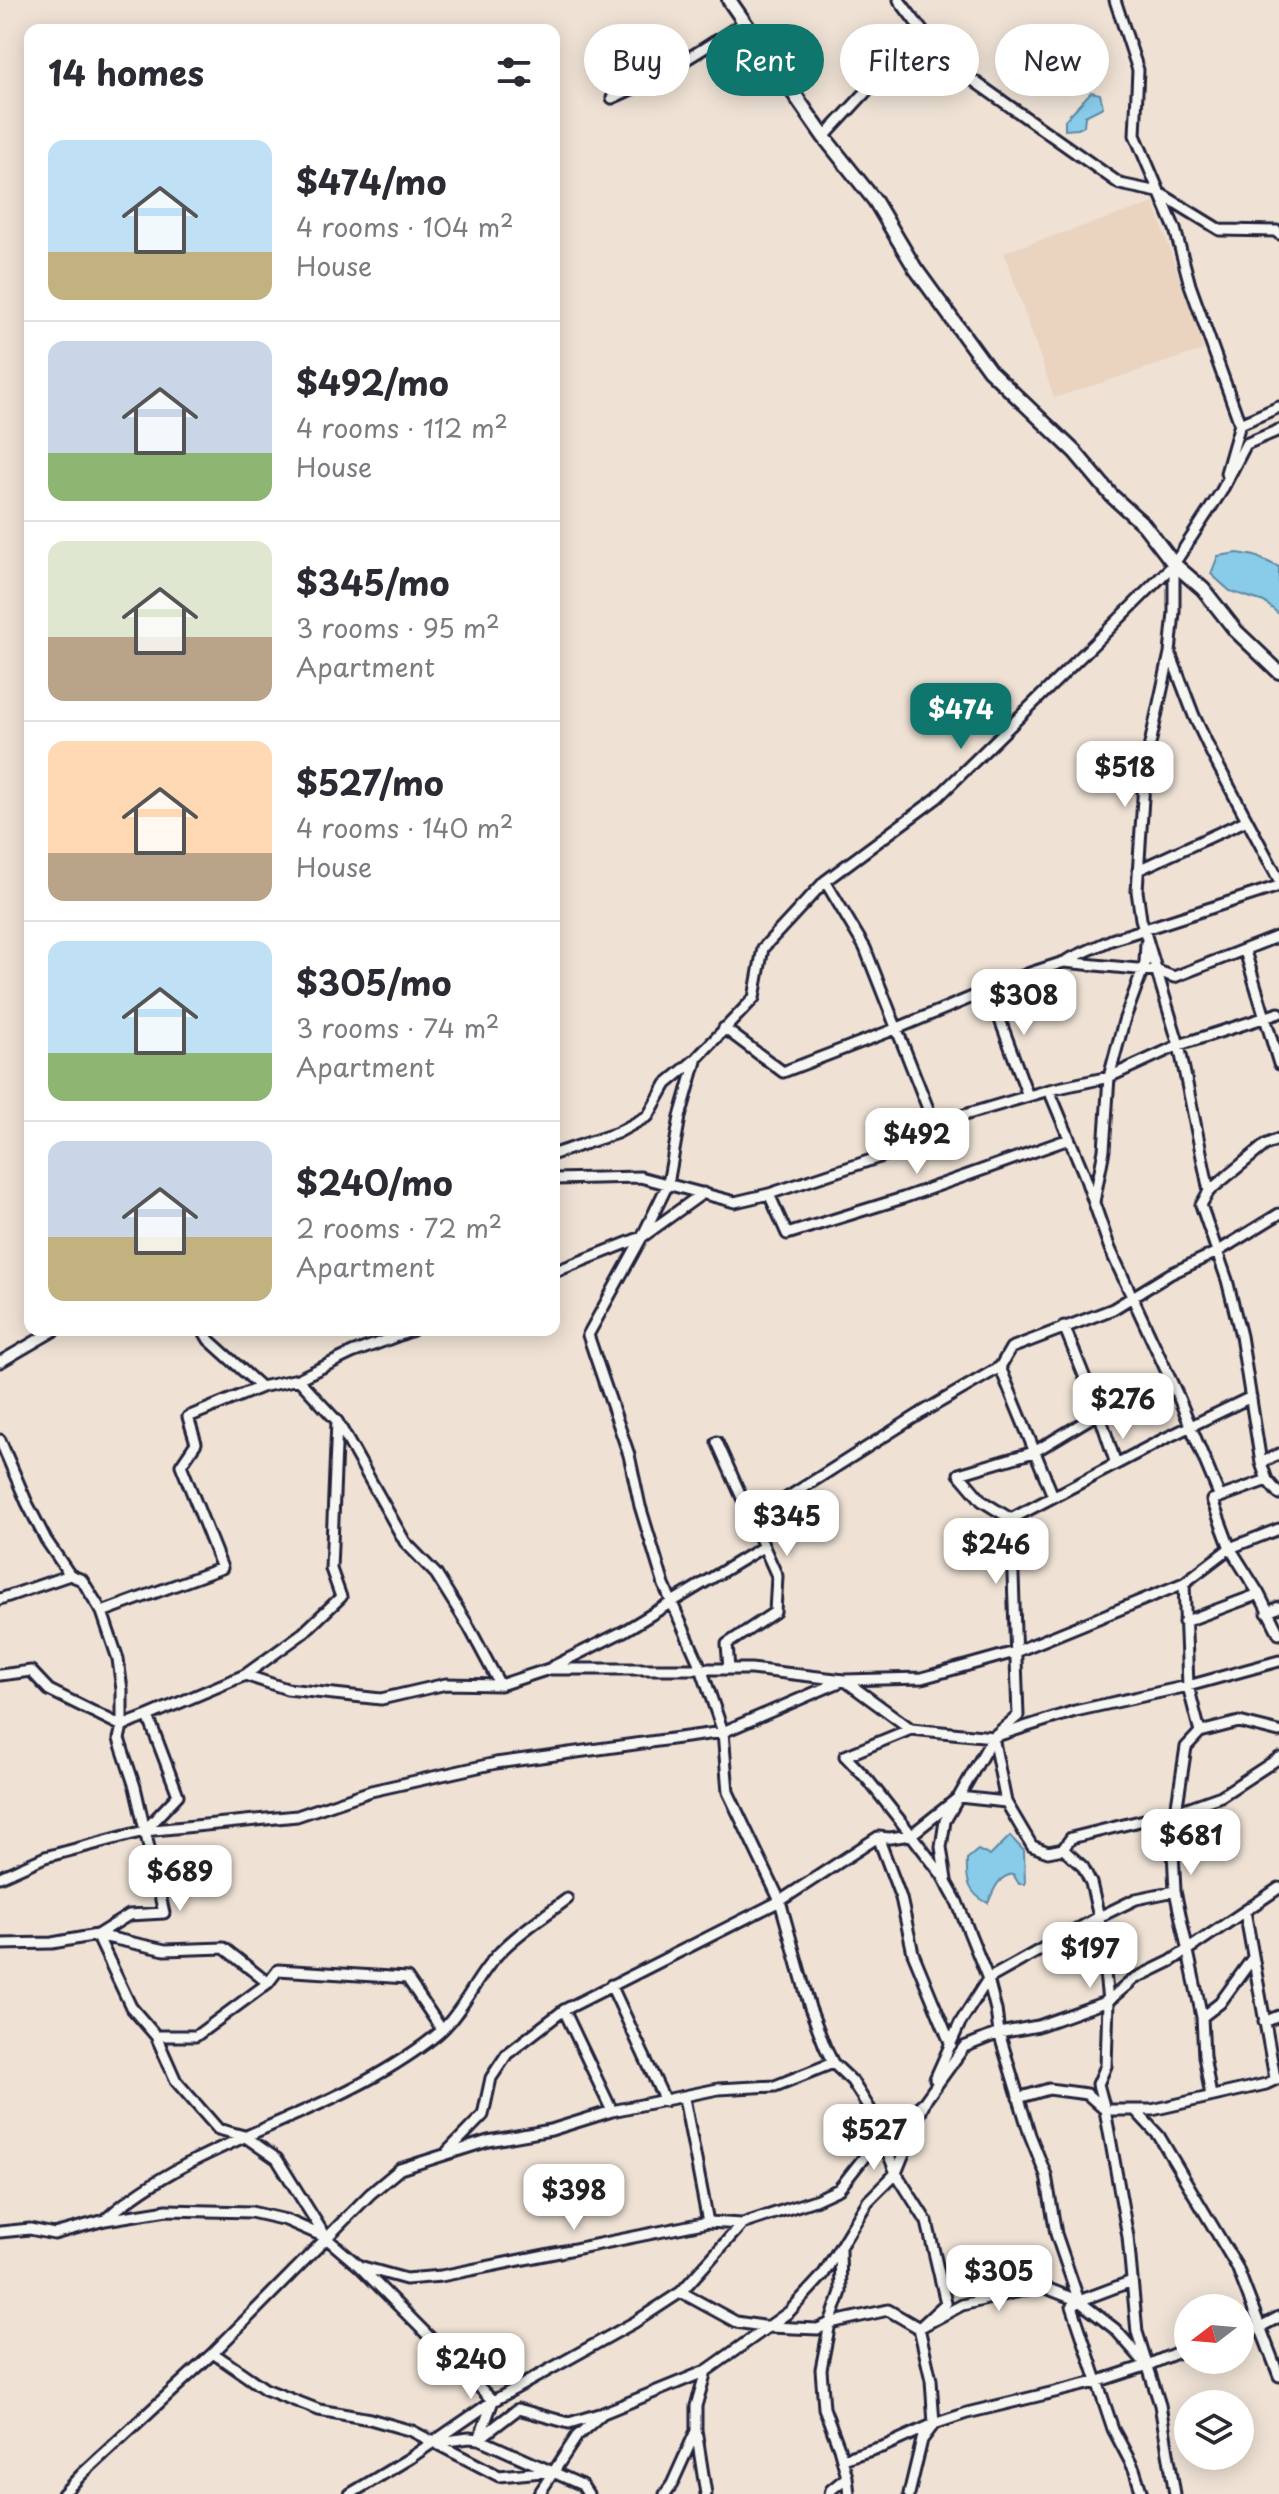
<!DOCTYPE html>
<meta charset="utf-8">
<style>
:root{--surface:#fff;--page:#f7f7f7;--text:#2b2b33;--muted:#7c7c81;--line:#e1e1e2;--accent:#0f766e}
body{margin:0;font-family:"Playpen Sans",sans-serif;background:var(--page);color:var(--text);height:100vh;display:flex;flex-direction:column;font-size:30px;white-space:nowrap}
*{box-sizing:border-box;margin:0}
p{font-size:26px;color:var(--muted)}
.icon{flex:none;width:44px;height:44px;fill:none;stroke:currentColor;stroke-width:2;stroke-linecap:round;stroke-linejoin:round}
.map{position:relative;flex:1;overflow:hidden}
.panel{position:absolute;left:24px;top:24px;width:536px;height:1312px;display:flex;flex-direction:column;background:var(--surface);border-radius:16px;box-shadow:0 4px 20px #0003}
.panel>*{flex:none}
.banner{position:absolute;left:584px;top:24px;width:574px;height:72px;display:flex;gap:16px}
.needle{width:52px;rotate:254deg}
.fabs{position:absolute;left:1174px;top:2294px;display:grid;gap:16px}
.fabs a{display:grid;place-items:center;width:80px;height:80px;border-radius:50%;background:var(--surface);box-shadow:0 4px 20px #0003;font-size:40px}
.price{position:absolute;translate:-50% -68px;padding:0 18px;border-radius:16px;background:#fff;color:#222;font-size:26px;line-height:52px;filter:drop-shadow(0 2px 4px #0008)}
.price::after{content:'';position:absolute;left:50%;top:48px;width:24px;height:18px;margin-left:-12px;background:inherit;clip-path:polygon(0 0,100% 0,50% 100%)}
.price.selected{background:var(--accent);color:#fff}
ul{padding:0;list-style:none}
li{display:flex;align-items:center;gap:24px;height:200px;padding:0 24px}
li+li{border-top:2px solid var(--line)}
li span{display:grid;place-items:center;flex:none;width:224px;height:160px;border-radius:16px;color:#555}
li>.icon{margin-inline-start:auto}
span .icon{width:96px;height:96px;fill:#fffc;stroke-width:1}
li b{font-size:34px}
h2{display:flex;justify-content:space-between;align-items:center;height:96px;padding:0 24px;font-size:34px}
.chip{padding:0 28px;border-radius:36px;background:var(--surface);box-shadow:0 4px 20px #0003;font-size:28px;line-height:72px}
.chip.selected{background:var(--accent);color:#fff}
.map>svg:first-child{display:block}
.built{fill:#ead4c0}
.water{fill:#88cce9;stroke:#5f88a3;stroke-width:2}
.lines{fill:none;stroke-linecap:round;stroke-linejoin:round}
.street-casing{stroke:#22223b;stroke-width:15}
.secondary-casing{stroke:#22223b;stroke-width:18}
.street{stroke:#f6f6f2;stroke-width:9}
.secondary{stroke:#f6f6f2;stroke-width:12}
</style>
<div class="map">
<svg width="1279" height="2494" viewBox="0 0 1279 2494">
<rect width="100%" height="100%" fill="#efe2d5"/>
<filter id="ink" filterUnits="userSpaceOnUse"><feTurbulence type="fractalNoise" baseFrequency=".0125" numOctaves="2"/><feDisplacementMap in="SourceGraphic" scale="16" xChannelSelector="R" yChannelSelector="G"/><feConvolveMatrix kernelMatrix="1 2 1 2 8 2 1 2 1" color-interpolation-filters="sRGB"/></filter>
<g filter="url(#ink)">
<path class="built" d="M1154 203 1204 350 1054 398 1004 252Z"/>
<path class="water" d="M1091 92 1100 94 1103 107 1085 116 1084 126 1078 129 1065 130V120Z
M1238 553 1255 556 1279 567V614L1264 602 1230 591 1211 574 1218 556Z
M1010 1836 1024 1851 1025 1884H1019L1013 1874C997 1877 994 1890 988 1903 968 1894 966 1880 967 1859L978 1850 990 1856Z"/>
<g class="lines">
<defs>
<path id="street" d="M899 0 930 41
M1115 0 1138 70 1135 135 1175 229 1190 285 1240 424
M612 98C659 78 702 50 745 22
M824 137 875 82 911 59 940 57 1120 184 1158 192 1220 230 1277 231 1279 234
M1226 473 1240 424 1279 407
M1174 564V612L1170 653 1145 767 1137 891 1141 919 1179 1045 1209 1191 1201 1205 1227 1280 1241 1336 1261 1463 1267 1480 1279 1494
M1170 653 1194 716 1213 756 1279 880
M1138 870 1247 820
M825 881 865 948 934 1124
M1245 951 1279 1064
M1067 960 1111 940 1279 886
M989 990 1028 1096
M724 1028 783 1072 898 1028 1030 973 1064 962 1158 971 1174 977 1279 936
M1049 1090 1084 1174 1110 1249 1178 1396 1220 1497
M554 1154 617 1133 648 1116 666 1084 696 1059 754 998 763 948 825 881 937 798 1112 626 1174 564 1221 492 1246 444 1279 430
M554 1179 640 1177 735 1202 769 1194 934 1139V1124L1049 1090 1109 1077 1179 1045 1279 1013
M1209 1191 1265 1145 1279 1139
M703 1193 642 1237 588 1335 629 1455 640 1506 664 1585 701 1668 723 1732 728 1792 780 1901 810 2008 825 2047 833 2063 852 2081 871 2111 896 2173 927 2222 946 2303 919 2328 931 2380 934 2424 922 2440 909 2494
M769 1194 787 1234 903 1198 1069 1139
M1094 1202 1104 1150 1109 1077 1124 1021 1145 963 1146 943
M554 1272 642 1237 668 1184 680 1117 696 1061
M1064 1326 1099 1413 1116 1464
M203 1330 209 1340 261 1387
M0 1362 55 1330
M1000 1367 1053 1496
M298 1379 352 1353 413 1330
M0 1440 27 1503 46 1540 70 1575 82 1580 102 1612
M717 1442 777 1576 775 1612 727 1644 729 1669
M1261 1463 1279 1454
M1267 1480 1212 1500 1230 1548 1259 1594 1279 1634
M748 1515 785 1499 921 1413 1000 1367 1011 1348 1113 1309 1170 1274 1217 1252 1279 1214
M1011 1519 1018 1716 993 1737 1006 1802 1032 1846 1048 1852 1063 1849 1083 1867 1091 1883 1099 1917 1108 2001 1106 2066 1098 2084 1105 2110 1128 2237 1137 2332 1160 2405 1175 2494
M1011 1519 1164 1439 1251 1397
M1011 1519 982 1501 959 1474 1034 1452 1099 1413
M1184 1583 1188 1686 1200 1732 1239 1722 1279 1732
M0 1599 70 1575
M1267 1613 1279 1607
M1184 1622 1259 1594
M552 1667 624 1631 763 1547
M0 1675 31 1671 49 1690 122 1726 148 1716
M245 1675 287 1689 381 1699 446 1684 500 1685 549 1669H751L844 1680 911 1729 993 1737 1075 1711 1188 1686 1279 1661
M911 1729 845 1756 868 1780 906 1828 942 1875 957 1902 988 1979 996 2010 999 2033 1030 2135 1046 2175 1056 2234 1079 2301
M1200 1732 1186 1747 1176 1812 1173 1851 1175 1891 1202 2017
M144 1831 178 1795 148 1716 245 1675 303 1633 341 1597 331 1569 337 1421
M878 1837 901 1898 913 1953 951 2045
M1063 1849 1071 1838 1176 1812 1207 1801 1221 1796 1279 1758
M0 1877 45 1857 144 1831 297 1816 371 1791 496 1763 723 1732 844 1680 922 1678 1015 1652 1184 1583 1230 1548 1279 1529
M946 1880 941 1847 945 1821 993 1737
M1245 1911 1275 2078
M97 1935 129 1915 164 1913 135 1787 119 1739 122 1726V1690L118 1659 102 1612 222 1568 181 1465 196 1443 188 1417 261 1387 298 1379 337 1421 405 1542 436 1574 469 1627 500 1685
M97 1935 131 2007 156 2036 176 2081 218 2129 244 2136 277 2159 325 2236
M0 1944 52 1943 97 1935 165 1950 224 1948 268 1983 278 1970 407 1978 442 2030
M611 1985 665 2101
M564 2010 612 2111
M1264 2022 1279 2016
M156 2036H196L268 1983
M935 2079 960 2023 988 1979 1099 1917 1136 1899 1175 1891
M1211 2096 1204 2056 1202 2017 1220 2003 1252 1959
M684 2098 708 2222
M1018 2098 1049 2089 1087 2094 1105 2110H1152L1266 2084 1279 2078
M1135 2110 1159 2136 1237 2267 1279 2376
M448 2151 483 2115 491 2078 507 2054 564 2010 780 1901 878 1837 890 1838 911 1835 959 1797 1006 1802
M107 2218C185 2148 298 2123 387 2069 405 2058 426 2045 442 2030 465 2008 477 1975 500 1952 519 1932 545 1916 567 1899
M0 2232 30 2229 54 2234 105 2220 167 2210 251 2212 286 2220 325 2237 359 2266 406 2279 441 2276 708 2222 742 2224 815 2200 839 2189 869 2151 925 2101 964 2047 999 2033 1038 2026 1108 2001 1134 1979 1171 1961 1279 1888
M840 2250 841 2292 830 2323 821 2369 824 2408 839 2448 847 2477 849 2494
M359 2266 493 2401 479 2439 582 2485 588 2494
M1132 2281 1079 2301 1072 2306 1113 2429 1134 2469 1142 2494
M681 2292 736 2322 769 2327 818 2329 830 2323 888 2310 919 2328 962 2305 1041 2286 1079 2301 1115 2329 1145 2363
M1240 2331 1260 2327 1279 2317
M213 2353 265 2389 319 2410 370 2419 412 2431 499 2476 553 2471
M706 2371 696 2406V2430L706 2494
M433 2443 469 2438 479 2439 518 2409 569 2423 599 2414
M842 2459 885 2446 934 2424 967 2413 1096 2382 1148 2365 1188 2348
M63 2494 83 2473 213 2353 370 2194 400 2169 488 2141 551 2130 612 2111 718 2089 775 2086 833 2063
M350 2494 410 2458 493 2401 635 2322 681 2292 742 2224
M539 2494 577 2436 603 2413 706 2371 789 2312 823 2275 868 2201 896 2173 924 2104
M665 2494 672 2484 695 2433
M830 2494 831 2490 847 2477"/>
<path id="secondary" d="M729 0 824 137 875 201 915 268 989 370 1075 452 1112 496 1144 525 1174 564 1203 589 1236 631 1279 672"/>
</defs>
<use href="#street" class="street-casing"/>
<use href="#secondary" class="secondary-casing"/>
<use href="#street" class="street"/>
<use href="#secondary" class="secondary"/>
</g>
</g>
</svg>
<div class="fabs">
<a><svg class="needle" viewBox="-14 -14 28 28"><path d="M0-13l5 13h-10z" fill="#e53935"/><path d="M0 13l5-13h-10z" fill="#7c7c81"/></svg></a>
<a><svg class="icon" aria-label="layers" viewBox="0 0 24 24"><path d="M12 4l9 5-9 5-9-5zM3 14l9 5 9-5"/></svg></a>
</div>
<b class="price selected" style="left:961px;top:751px">$474</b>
<b class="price" style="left:1125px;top:809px">$518</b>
<b class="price" style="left:1024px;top:1037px">$308</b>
<b class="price" style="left:917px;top:1176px">$492</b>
<b class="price" style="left:1123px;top:1441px">$276</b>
<b class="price" style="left:787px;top:1558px">$345</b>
<b class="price" style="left:996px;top:1586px">$246</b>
<b class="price" style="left:1191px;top:1877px">$681</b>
<b class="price" style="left:180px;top:1913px">$689</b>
<b class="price" style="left:1090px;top:1990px">$197</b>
<b class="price" style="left:874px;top:2172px">$527</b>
<b class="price" style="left:574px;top:2232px">$398</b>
<b class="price" style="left:999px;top:2313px">$305</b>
<b class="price" style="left:471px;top:2401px">$240</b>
<div class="banner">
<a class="chip">Buy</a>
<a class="chip selected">Rent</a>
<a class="chip">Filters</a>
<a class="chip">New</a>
</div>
<section class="panel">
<h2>14 homes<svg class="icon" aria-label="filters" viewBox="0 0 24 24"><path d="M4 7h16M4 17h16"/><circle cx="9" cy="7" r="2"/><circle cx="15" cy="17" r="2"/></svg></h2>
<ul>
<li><span style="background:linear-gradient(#bfe0f5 70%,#c2b280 0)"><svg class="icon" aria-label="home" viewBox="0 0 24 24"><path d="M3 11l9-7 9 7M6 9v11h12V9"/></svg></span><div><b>$474/mo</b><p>4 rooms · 104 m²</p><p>House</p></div></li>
<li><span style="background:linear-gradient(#c9d6e8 70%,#8fb573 0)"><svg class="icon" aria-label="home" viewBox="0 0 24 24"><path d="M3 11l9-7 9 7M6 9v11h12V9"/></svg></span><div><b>$492/mo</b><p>4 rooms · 112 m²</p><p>House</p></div></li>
<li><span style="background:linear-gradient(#dfe7d0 60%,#b9a48a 0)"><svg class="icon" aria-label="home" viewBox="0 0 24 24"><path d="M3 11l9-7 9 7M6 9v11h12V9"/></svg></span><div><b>$345/mo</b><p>3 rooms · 95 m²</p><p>Apartment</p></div></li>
<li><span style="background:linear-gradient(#ffd9b3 70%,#b9a48a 0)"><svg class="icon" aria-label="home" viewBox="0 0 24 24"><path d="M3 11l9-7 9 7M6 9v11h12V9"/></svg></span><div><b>$527/mo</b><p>4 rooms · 140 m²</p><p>House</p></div></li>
<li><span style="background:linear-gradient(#bfe0f5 70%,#8fb573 0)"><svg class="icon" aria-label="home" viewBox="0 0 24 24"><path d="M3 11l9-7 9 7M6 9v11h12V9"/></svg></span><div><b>$305/mo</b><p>3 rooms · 74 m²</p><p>Apartment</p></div></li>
<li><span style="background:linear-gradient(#c9d6e8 60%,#c2b280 0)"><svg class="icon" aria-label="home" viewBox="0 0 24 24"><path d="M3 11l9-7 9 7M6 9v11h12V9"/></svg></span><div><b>$240/mo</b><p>2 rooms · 72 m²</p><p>Apartment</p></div></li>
</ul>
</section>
</div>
